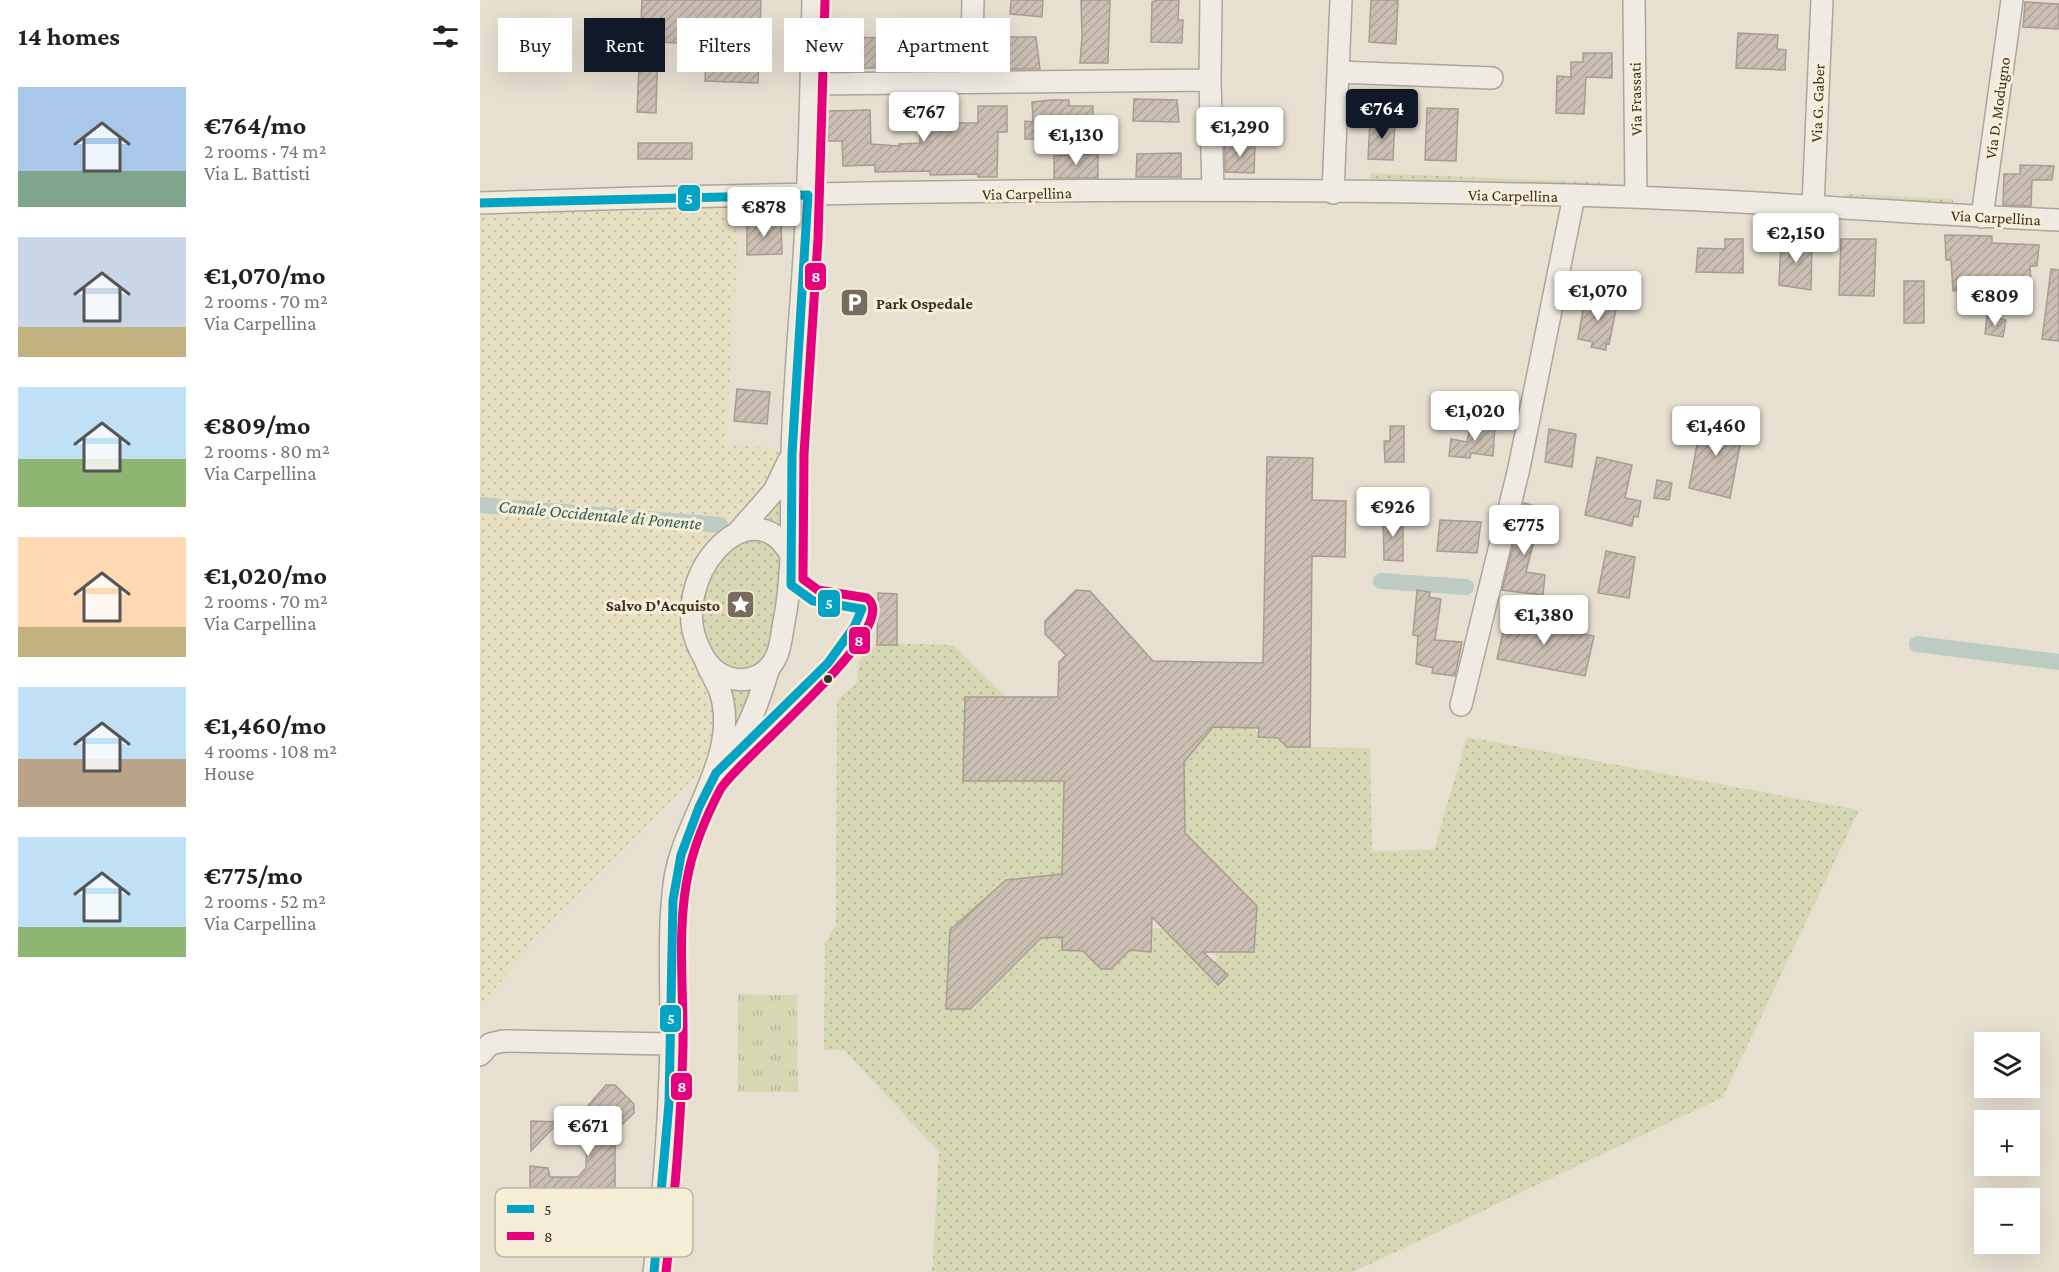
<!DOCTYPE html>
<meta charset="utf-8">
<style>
:root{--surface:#fff;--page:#f6f6f6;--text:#202124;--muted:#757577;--accent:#111827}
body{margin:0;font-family:"Crimson Pro",serif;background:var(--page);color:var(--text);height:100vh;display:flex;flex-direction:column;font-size:22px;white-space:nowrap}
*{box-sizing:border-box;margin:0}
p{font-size:20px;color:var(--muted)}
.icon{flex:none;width:33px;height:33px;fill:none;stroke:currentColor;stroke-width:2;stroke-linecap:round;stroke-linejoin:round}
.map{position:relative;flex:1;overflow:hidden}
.drawer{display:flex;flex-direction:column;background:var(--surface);width:480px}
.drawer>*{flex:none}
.banner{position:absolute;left:18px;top:18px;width:570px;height:54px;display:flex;gap:12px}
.tools{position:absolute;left:1494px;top:1032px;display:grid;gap:12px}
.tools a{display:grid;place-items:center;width:66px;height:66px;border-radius:0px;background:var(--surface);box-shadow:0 6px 24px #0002;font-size:30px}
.price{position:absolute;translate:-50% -51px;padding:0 14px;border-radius:6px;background:#fff;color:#222;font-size:20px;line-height:39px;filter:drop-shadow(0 2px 3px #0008)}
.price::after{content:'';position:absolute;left:50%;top:36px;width:18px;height:14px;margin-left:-9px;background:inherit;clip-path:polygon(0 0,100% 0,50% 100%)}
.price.current{background:var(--accent);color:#fff}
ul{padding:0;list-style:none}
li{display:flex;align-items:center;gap:18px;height:150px;padding:0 18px}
li span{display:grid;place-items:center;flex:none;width:168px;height:120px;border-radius:0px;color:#555}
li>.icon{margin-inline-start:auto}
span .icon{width:72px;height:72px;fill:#fffc;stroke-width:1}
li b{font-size:26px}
h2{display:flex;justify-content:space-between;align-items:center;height:72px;padding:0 18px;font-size:26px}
.chip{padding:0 21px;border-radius:0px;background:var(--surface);box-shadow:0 6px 24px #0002;font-size:21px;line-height:54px}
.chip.current{background:var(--accent);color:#fff}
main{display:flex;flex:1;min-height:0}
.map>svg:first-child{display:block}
.farmland{fill:url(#farmland-dots)}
.grass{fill:url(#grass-dots)}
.park{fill:url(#park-tufts)}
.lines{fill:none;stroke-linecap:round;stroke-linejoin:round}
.canal{stroke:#bcccc2;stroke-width:16}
.building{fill:url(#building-hatch);stroke:#a89c90;stroke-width:1.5}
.minor-casing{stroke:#ada599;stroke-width:24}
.minor{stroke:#efebe3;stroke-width:21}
.bus-1-casing{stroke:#f7eed8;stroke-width:14}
.bus-2-casing{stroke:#f7eed8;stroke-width:14}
.bus-1{stroke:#03a3c5;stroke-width:9}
.bus-2{stroke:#e5007d;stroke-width:9}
.bus-dot{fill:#3d2e20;stroke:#f7eed8;stroke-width:2}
.labels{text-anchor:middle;stroke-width:6;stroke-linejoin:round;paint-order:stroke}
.street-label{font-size:16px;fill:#3d2e20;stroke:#f7eed8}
.poi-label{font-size:16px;font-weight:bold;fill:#3d2e20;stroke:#f7eed8;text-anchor:start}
.water-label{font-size:18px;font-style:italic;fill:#2f5d5a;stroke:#f7eed8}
.key{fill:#f7eed8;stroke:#bfb4a1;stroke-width:1.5}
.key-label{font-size:16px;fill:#3d2e20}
.line-badge{stroke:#f7eed8;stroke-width:2}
.badge-label{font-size:16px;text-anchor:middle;font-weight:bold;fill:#fff}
</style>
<main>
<section class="drawer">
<h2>14 homes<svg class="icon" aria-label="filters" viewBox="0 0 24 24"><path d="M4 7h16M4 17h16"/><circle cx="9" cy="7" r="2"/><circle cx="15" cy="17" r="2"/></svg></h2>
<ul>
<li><span style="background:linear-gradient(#a9c7e8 70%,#7fa58c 0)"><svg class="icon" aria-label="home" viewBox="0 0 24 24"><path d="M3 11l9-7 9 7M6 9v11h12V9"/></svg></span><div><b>€764/mo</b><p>2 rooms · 74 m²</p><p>Via L. Battisti</p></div></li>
<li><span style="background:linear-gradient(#c9d6e8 75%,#c2b280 0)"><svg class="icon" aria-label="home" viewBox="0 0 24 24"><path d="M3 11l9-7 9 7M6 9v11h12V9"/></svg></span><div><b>€1,070/mo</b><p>2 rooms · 70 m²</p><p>Via Carpellina</p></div></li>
<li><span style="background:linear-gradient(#bfe0f5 60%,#8fb573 0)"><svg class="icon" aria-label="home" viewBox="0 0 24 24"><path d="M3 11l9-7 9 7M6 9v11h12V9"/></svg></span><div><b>€809/mo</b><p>2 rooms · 80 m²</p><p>Via Carpellina</p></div></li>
<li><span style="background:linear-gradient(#ffd9b3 75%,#c2b280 0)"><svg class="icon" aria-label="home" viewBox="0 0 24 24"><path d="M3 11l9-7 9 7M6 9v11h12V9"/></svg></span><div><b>€1,020/mo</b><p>2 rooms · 70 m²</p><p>Via Carpellina</p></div></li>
<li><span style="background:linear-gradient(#bfe0f5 60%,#b9a48a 0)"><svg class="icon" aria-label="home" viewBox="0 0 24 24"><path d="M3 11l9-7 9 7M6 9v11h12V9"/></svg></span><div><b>€1,460/mo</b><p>4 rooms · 108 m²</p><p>House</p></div></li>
<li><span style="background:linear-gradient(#bfe0f5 75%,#8fb573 0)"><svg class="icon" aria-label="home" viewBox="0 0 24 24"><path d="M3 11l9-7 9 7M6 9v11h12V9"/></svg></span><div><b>€775/mo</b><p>2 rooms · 52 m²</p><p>Via Carpellina</p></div></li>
</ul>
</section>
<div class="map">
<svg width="1579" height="1272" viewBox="0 0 1579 1272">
<defs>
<pattern id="farmland-dots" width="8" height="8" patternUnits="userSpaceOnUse" patternTransform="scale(1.5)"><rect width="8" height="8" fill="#e6dfc2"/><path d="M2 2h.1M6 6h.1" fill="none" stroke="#c6c0a6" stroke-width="1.8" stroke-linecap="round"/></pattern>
<pattern id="grass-dots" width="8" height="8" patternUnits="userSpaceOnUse" patternTransform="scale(1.5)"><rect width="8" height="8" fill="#d6d7b3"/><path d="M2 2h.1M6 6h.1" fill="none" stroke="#b9b99a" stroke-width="1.8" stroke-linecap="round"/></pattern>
<pattern id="park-tufts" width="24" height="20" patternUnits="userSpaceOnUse" patternTransform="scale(1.5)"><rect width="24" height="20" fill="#d6d7b3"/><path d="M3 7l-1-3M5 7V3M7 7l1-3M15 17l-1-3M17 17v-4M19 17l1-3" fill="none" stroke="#b9b99a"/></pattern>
<pattern id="building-hatch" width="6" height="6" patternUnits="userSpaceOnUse" patternTransform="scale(1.5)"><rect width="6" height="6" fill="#cbbfb2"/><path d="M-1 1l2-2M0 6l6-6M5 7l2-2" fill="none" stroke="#afa499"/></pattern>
</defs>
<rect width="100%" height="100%" fill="#e7e0d1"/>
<path class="farmland" d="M260 205 246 444 304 450 298 471 270 507 227 541 212 562 205 586 203 624 235 691V743L218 774 56 939 0 1007V210Z"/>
<path class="grass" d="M890 173 1130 183V187L889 185Z
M1365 194 1473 199V206L1364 198Z
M308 481 304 534 275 524Z
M272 539 295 547 305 566 289 648 281 663 262 671C256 670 249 669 244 666 235 660 230 648 227 638 216 598 229 554 272 539Z
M397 643 473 645 526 697 485 699V781H584L582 874 467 1009H490L561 938 582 937 583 950 603 951 621 969H630L650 950 669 951 672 928H683L738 985 748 975 734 962 737 959 705 833 704 762 733 727 773 728 781 737 796 735 807 747 890 748 892 851 954 850 987 737 1379 810 1243 1097 873 1272H452L459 1152 364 1050H344L345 943 356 925 357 700 377 683 379 661Z
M244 684 274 688 254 741Z"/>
<path class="park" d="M258 994 317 995 318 1092H258Z"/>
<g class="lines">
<path class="canal" d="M0 505 240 525
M901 581 986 587
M1437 644 1579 662"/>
</g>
<path class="building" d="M162 0H281L278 83 225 81 226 56 219 44 178 42 176 113 157 112Z
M531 0H563L562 17 530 14Z
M601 0H630L628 63H600L602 36Z
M677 0H699L698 20H703L702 43 671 42 672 2Z
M891 0H918L916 44 889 42Z
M1545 2 1579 4V29L1543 27Z
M423 32 461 34 460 62 422 61Z
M358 33H376V37L399 38V68H358Z
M1258 33 1298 35 1297 49 1306 50 1305 70 1256 68Z
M509 37H556L560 69H506Z
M1103 53H1132V78L1106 77 1104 114 1076 113 1077 76 1091 77V62H1103Z
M654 99 697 100 699 122 653 121Z
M572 100H589V106H613V128H597V131H566L565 139H545V121L553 122 552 102Z
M440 105H465V123H498V106H527V132H518L517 177H498V174L450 175V171L395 172V165L363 166 362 141H348L347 111 390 110 391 144 419 146V144L440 143Z
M947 108 978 109 976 161 945 160Z
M890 119 915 120 913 160 888 159Z
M158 143H212V159H158Z
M745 143 775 144 774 173 745 172Z
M701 153V177H656L657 154Z
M618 154V178H574V156Z
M1540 165 1574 166 1572 180H1552L1551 206 1523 205 1524 174H1540Z
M267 221H301L302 254 267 255Z
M1465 235 1512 236V243L1559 245 1557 266H1550L1551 283 1539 281V289L1523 288V282H1496L1497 304H1480V290L1473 291 1471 260H1466Z
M1245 239H1263V273L1216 272 1218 248 1245 249Z
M1361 239H1396L1394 296 1359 295Z
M1301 240 1332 242 1331 290 1299 285Z
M1571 269 1579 270V341L1562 339Z
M1424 281H1444V323H1424Z
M1119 298 1138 300 1129 344 1126 343V350L1111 347 1113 342 1098 339 1105 299 1119 301Z
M1507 316 1526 320 1523 337 1505 334Z
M257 389 290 392 287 424 254 421Z
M1222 417 1264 424 1250 498 1209 488Z
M991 423 1015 426 1013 456 991 453 990 458 969 456 971 439 987 442Z
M910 426H924V462H905L904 441H910Z
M1069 429 1096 434 1092 467 1065 462Z
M787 457 833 458 832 500 866 501 865 557 832 556 830 747H807L798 738 778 737 779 728 733 727 704 762 705 833 777 906 774 952H723L748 975 738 985 672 917 671 952 650 950 631 969H621L603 951 582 950V937L561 938 490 1009H466L470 930 526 880 582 874 584 781H483L485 697H578L579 662 586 655 565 634V621L596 590 610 591 673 661 783 663Z
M1117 457 1152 465 1145 498 1161 501 1158 517 1154 516 1152 526 1105 515Z
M1177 480 1192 483 1189 500 1174 498Z
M1044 503 1062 508 1046 572 1065 575 1063 595 1022 590Z
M903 515 923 516V561L904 560Z
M960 520 1001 522 997 553 957 551Z
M1126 551 1155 557 1149 598 1118 593Z
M937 590 950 592 949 597 961 599 955 640 982 642 975 676 952 673 953 668 936 664 938 636 933 635Z
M398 593 417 594V645H397Z
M1027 614 1061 621 1060 626 1114 636 1105 676 1017 659Z
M126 1085H135L154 1104V1113L135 1131V1206L50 1205V1166L68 1168 70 1177H98L106 1168 107 1141 98 1132H85Z
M51 1121 79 1122 51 1151Z"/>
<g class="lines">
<defs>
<path id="minor" d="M731 0 730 80 733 190
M1154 0 1156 197
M858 72 1012 78
M491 82 493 0
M331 84 730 80
M853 193 861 0
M0 203C383 190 768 185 1151 197 1294 202 1436 214 1579 220
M1333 206 1342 0
M1502 217 1532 0
M258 532 294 491 309 460
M312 557C272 480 184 580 220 650 224 659 229 666 237 672 260 687 287 679 297 655 301 645 302 632 304 622 315 566 310 510 312 453 314 383 321 312 325 241 330 161 331 80 333 0
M981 705 1039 468 1094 196
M235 777C262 744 276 711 288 671
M0 1055 10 1044 23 1041 191 1044
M174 1272C184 1197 189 1121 191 1046 192 990 187 933 195 878 205 817 261 755 240 691 236 681 230 672 226 662"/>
</defs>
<use href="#minor" class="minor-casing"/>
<use href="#minor" class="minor"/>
<defs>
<path id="bus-1" d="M0 203 328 195 312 454 311 585 333 601 382 609 374 627 348 663 236 773 219 807 201 855 193 900 189 1103 174 1272"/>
<path id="bus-2" d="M186 1272C195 1197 201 1122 203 1046 204 989 196 927 209 870 215 843 227 815 240 790 255 761 426 627 387 598L338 590 323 579 324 454 338 239 345 0"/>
</defs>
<use href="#bus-1" class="bus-1-casing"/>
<use href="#bus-2" class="bus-2-casing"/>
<use href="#bus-1" class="bus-1"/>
<use href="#bus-2" class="bus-2"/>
</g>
<defs>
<symbol id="parking-square" viewBox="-11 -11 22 22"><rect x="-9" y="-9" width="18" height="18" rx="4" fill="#786c5e" stroke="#f7eed8"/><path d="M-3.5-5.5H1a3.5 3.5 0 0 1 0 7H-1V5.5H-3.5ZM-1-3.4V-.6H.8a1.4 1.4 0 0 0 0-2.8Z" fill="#fff"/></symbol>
<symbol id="sight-square" viewBox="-11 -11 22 22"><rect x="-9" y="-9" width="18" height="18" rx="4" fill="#786c5e" stroke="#f7eed8"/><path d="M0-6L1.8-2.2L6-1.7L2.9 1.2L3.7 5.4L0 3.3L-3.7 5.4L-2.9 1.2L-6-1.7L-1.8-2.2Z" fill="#fff"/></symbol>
</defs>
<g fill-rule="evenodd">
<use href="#parking-square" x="358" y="286" width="33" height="33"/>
<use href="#sight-square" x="244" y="588" width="33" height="33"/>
</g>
<circle class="bus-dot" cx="348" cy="679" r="5"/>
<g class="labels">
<g class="street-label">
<text transform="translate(1155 99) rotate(-91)" y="6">Via Frassati</text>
<text transform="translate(1337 103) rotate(-88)" y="6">Via G. Gaber</text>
<text transform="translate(1517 108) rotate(-82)" y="6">Via D. Modugno</text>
<text transform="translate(547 193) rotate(-1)" y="6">Via Carpellina</text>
<text transform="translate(1033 195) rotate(1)" y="6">Via Carpellina</text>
<text transform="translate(1516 217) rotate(3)" y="6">Via Carpellina</text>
</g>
<g class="poi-label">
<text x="396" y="309">Park Ospedale</text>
<text x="240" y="611" text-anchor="end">Salvo D'Acquisto</text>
</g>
<g class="water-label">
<text transform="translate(120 515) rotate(5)" y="6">Canale Occidentale di Ponente</text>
</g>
</g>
<rect x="15" y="1188" width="198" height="69" rx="9" class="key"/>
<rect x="27" y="1205" width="27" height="8" fill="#03a3c5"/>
<rect x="27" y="1232" width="27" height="8" fill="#e5007d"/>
<g class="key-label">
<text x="64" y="1215">5</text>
<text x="64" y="1242">8</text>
</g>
<g class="line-badge">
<rect x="197" y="184" width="24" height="28" rx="6" fill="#03a3c5"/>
<rect x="324" y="262" width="23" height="29" rx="6" fill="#e5007d"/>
<rect x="337" y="589" width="24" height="29" rx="6" fill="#03a3c5"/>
<rect x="368" y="626" width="23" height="29" rx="6" fill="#e5007d"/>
<rect x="179" y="1004" width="23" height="29" rx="6" fill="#03a3c5"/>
<rect x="190" y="1072" width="23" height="29" rx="6" fill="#e5007d"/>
</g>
<g class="badge-label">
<text x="209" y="204">5</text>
<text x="336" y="282">8</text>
<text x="349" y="609">5</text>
<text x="379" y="646">8</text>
<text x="191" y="1024">5</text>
<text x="202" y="1092">8</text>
</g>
</svg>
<div class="tools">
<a><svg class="icon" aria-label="layers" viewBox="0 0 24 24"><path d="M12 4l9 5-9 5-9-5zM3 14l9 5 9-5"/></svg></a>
<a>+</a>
<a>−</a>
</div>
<b class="price current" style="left:902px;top:140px">€764</b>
<b class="price" style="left:444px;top:143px">€767</b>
<b class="price" style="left:760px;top:158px">€1,290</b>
<b class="price" style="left:596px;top:166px">€1,130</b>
<b class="price" style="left:284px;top:238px">€878</b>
<b class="price" style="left:1316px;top:264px">€2,150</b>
<b class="price" style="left:1118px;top:322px">€1,070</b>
<b class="price" style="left:1515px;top:327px">€809</b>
<b class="price" style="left:995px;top:442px">€1,020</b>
<b class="price" style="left:1236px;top:457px">€1,460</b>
<b class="price" style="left:913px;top:538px">€926</b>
<b class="price" style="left:1044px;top:556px">€775</b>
<b class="price" style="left:1064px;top:646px">€1,380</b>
<b class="price" style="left:108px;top:1157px">€671</b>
<div class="banner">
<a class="chip">Buy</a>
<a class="chip current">Rent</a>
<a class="chip">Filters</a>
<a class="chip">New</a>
<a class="chip">Apartment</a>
</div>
</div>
</main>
